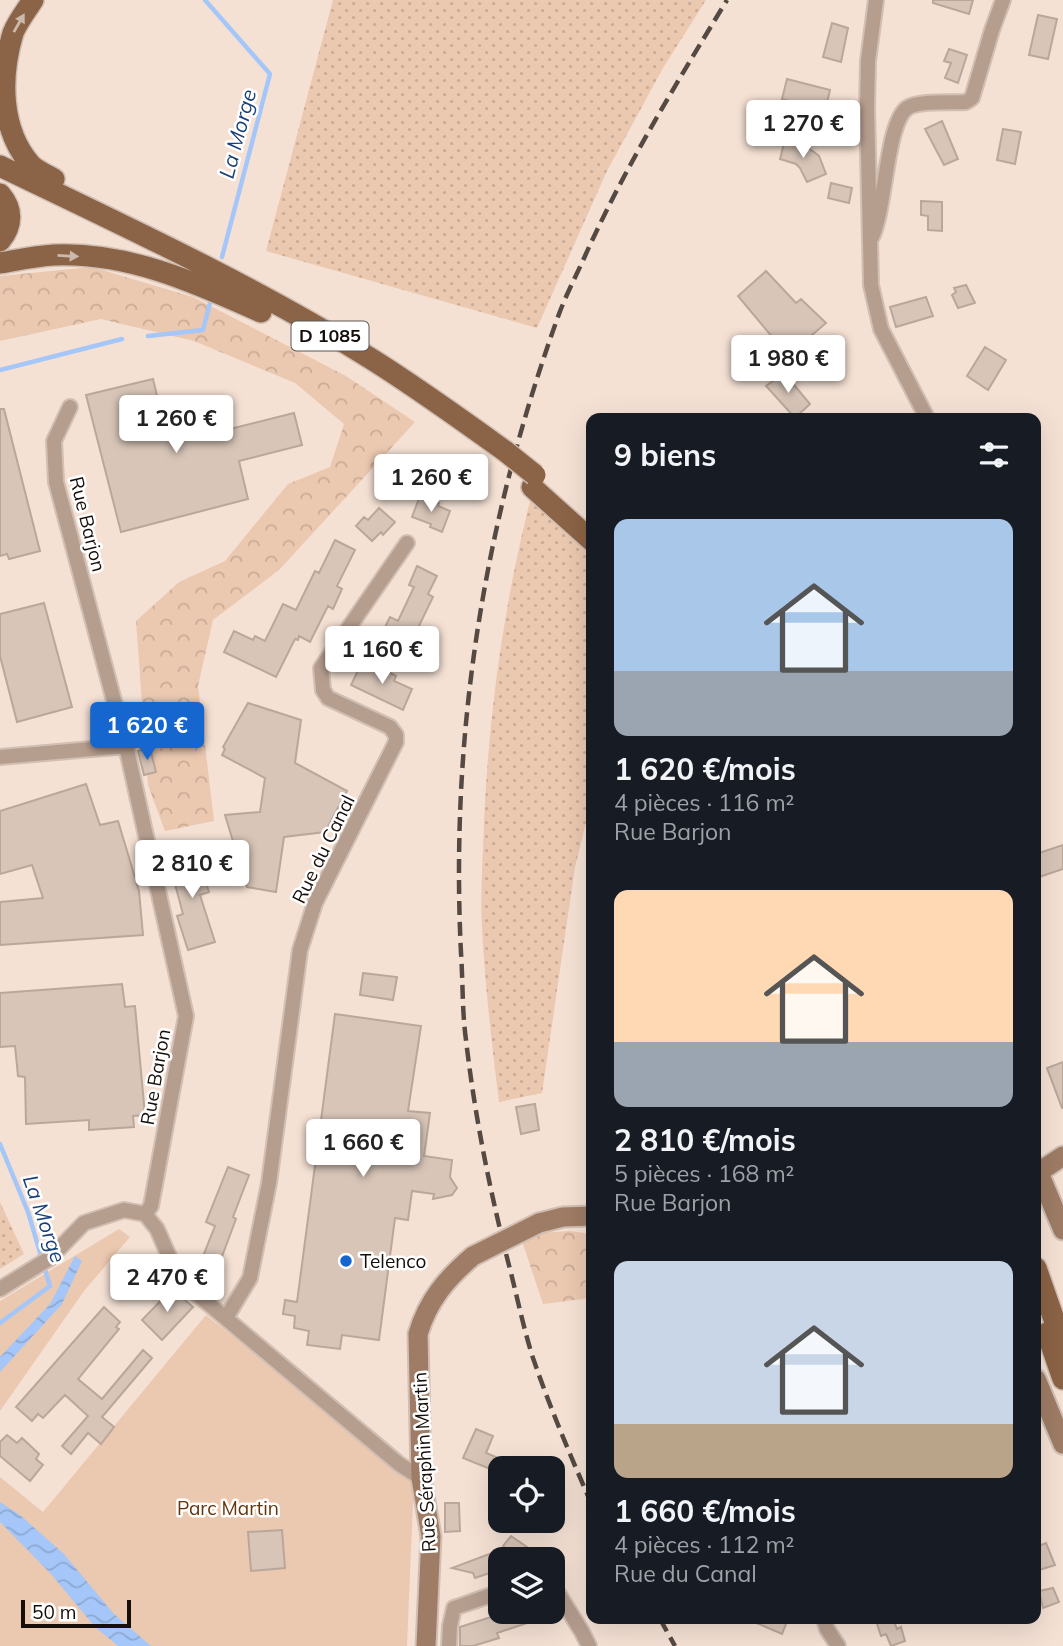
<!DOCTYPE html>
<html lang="fr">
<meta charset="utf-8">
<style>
:root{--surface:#171b24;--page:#242831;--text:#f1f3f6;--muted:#9ea1a6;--accent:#1666d0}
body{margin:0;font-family:Mulish,sans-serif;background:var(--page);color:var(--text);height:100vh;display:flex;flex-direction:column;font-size:26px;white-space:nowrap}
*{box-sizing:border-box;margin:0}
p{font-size:23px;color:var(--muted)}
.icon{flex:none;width:38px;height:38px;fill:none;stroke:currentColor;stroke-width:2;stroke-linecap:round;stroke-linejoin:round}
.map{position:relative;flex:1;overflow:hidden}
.drawer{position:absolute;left:586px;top:413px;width:455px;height:1211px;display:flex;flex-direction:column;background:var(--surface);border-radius:14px;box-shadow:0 7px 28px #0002}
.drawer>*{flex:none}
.controls{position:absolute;left:488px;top:1456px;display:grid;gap:14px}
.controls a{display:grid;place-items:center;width:77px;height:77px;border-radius:14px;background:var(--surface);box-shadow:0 7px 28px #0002;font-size:35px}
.scale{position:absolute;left:21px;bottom:18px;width:110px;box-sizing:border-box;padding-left:7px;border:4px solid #150e0a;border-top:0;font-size:19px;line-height:24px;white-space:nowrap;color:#150e0a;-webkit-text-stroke:5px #fff;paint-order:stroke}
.price{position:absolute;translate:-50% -60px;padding:0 16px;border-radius:7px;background:#fff;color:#222;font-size:23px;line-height:46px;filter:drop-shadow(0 2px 4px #0008)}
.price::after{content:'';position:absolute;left:50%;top:42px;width:21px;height:16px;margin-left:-10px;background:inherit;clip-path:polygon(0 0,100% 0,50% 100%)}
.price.selected{background:var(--accent);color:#fff}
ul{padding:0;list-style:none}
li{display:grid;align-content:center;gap:14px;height:371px;padding:0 28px}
li span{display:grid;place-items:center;height:217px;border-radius:14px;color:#555}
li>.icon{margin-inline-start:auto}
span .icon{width:126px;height:126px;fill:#fffc;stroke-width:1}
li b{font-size:30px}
h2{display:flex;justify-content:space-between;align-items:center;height:84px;padding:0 28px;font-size:30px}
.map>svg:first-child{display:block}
.grass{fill:url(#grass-dots)}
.forest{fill:url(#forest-crowns)}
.park{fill:#ebc8b0}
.water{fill:url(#water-waves)}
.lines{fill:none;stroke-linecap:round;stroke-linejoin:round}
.stream{stroke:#a5c6f8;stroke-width:4.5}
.building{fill:#d8c5b8;stroke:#baa79a;stroke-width:2}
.street-casing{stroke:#d1bfb4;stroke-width:18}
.secondary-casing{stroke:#d1bfb4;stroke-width:23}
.primary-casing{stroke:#d1bfb4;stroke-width:24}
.street{stroke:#b69e8f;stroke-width:14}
.secondary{stroke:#9e7c65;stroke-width:19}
.primary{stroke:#8b6346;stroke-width:21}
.rail{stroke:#554a43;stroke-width:4.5;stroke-dasharray:14 7;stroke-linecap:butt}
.secondary-bridge-casing{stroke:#d1bfb4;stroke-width:23;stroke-linecap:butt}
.primary-bridge-casing{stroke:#d1bfb4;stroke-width:24;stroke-linecap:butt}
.secondary-bridge{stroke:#9e7c65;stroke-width:19}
.primary-bridge{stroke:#8b6346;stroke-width:21}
.oneway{fill:#cbb9ac}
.poi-dot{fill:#1666d0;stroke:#fff;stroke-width:2.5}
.labels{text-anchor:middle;stroke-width:5;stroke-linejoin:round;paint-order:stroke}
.shield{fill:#fff;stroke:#5b5654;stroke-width:2}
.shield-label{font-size:18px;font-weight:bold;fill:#150e0a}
.street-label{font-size:19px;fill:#150e0a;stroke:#fff}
.poi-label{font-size:19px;fill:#150e0a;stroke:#fff;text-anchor:start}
.park-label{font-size:19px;fill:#653409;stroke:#fff}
.water-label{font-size:21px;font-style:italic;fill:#18407a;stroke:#fff}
</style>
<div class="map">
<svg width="1063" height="1646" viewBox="0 0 1063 1646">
<defs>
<pattern id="grass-dots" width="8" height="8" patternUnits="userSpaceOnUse" patternTransform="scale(1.75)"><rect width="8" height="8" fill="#ebc8b0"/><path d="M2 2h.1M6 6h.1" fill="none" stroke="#c9ab96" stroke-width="1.8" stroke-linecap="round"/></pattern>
<pattern id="forest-crowns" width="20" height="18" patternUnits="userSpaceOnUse" patternTransform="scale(1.75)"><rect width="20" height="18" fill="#ebc8b0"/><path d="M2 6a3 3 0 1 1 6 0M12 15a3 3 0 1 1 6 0" fill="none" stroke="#c9ab96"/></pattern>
<pattern id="water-waves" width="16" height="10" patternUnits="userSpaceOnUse" patternTransform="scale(1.75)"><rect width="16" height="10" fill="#a5c6f8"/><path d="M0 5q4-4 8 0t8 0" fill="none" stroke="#8da9d3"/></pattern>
</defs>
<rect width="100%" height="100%" fill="#f5e1d4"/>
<path class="grass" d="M333 0H706L663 68 607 171 537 328 266 251Z
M531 497 591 556V803L575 867 542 1093 499 1102C492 1045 485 986 482 928 480 893 483 857 484 822 489 711 504 604 531 497Z
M0 1202 24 1254 0 1269Z"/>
<path class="forest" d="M92 267 193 297 346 376 415 422 279 570 213 620 198 686 214 821 165 831 148 785 136 621 179 582 225 561 288 484 330 467 344 424 295 383 194 341 101 319 0 341V276Z
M570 1231 591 1234V1298L543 1304 522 1241 539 1233Z"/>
<path class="park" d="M119 1229 130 1237 84 1291 0 1411V1301Z
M206 1315 414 1479 407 1646H0V1477L43 1512Z"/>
<path class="water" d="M75 1256 82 1261 62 1304 0 1372V1357L50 1304Z
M0 1502 20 1515 64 1554 114 1614 151 1646H118L95 1627 51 1574 0 1522Z"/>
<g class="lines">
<path class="stream" d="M205 0 270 74 222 257
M148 336 203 330 211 299
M0 370 122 339
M0 1144 28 1212 50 1286 0 1323"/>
</g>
<path class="building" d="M933 0H973L969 14 933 3Z
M1038 15 1057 19 1048 59 1029 55Z
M832 23 848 28 841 62 823 57Z
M949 49 967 55 958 83 945 78 951 63 944 61Z
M787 79 830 90 825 111 782 99Z
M942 121 958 159 944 165 925 129Z
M1003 129 1021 132 1015 164 997 160Z
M785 139 803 144 819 156 826 174 807 182 800 168 796 164 780 159Z
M831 183 852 188 849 203 828 198Z
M921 201 942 202V231L928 230V216L921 215Z
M766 271 796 303 801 299 826 323 798 347 809 350 794 363 738 296Z
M966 285 975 303 958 308 952 295 956 292 954 288Z
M926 297 933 316 896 327 890 307Z
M985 347 1006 360 988 390 967 376Z
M784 373 810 404 795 418 766 386Z
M153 379 163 421 225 405 230 429 294 413 302 445 239 461 248 499 121 532 86 395Z
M0 409H4L40 551 9 559 7 554 0 556Z
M420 496 439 503 438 506 450 511 442 532 430 527 431 524 412 517Z
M379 508 395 522 383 535 381 532 372 541 356 526 364 517 368 520Z
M335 540 355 550 337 586 342 589 333 609 328 606 310 642 299 636 298 640 295 639 276 677 224 652 234 631 253 640 255 636 265 641 283 604 296 610 315 571 319 573Z
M417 566 437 576 428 594 433 597 417 630 427 635 417 655 402 648 401 652 389 646 391 643 380 637 390 617 398 621 414 587 409 585Z
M44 603 72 707 17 722 0 656V614Z
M361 664 379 673 381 668 396 676 394 681 412 689 403 710 351 685Z
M248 703 301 720 295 763 347 791 325 832 284 837 276 892 247 887 225 815 260 812 265 778 222 755 225 749 223 747Z
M150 748 156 772 144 775 138 751Z
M86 784 100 825 118 821 139 891 143 935 0 945V902L43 898 32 865 0 874V811Z
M1063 845V869L1036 878V854Z
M185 852 188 860 198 857 209 892 200 895 215 942 188 950 177 916 183 914 168 858Z
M363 973 397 977 393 1000 360 995Z
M122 984 125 1007 135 1006 145 1115 133 1116 134 1127 89 1130V1120L26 1124 25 1077 18 1076 15 1046 0 1047V993Z
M335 1014 421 1026 408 1111 430 1113 424 1156 452 1160 450 1177 457 1188 452 1195 433 1199 434 1194 412 1191 408 1220 395 1218 379 1340 342 1335 340 1349 307 1345 309 1331 294 1328 295 1316 283 1314 285 1300 297 1302Z
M1063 1062V1108H1062L1047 1068Z
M535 1104 539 1130 521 1134 516 1107Z
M228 1167 249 1175 233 1217 236 1219 215 1275 198 1269 215 1226 206 1222Z
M172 1289 193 1307 162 1340 142 1320Z
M104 1307 120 1322 116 1327 119 1329 78 1379 102 1399 143 1350 152 1358 102 1417 114 1427 101 1444 88 1433 71 1454 62 1446 88 1416 65 1395 43 1418 38 1414 32 1421 16 1407Z
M476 1429 493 1436 486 1453 523 1468H500V1473L463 1458Z
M7 1435 17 1443 22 1438 39 1454 36 1459 43 1465 30 1481 0 1456V1442Z
M445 1503H459L460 1531 445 1532Z
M282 1530 285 1568 251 1571 248 1532Z
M511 1536 530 1549 523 1559 503 1546Z
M1046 1543 1055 1565 1039 1570 1036 1562V1547Z
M492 1553 499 1570 475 1578 473 1573 452 1568Z
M1053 1588 1059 1602 1043 1608 1039 1591Z
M491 1612H530L533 1621 497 1633 499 1638 473 1646H460V1627L491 1617Z
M747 1619H788L782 1634Z
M882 1619H893L897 1629 901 1627 905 1641 891 1646 886 1634 881 1636 876 1621Z"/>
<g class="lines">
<defs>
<path id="street" d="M876 0 868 61 867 108 871 285 881 329 927 418
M872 237C886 207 886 124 907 108 918 100 952 103 966 102L972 98 992 30 1003 0
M70 407 54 441 56 482 126 746 186 1016 151 1206 145 1214
M0 757 126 746
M145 1214 157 1229 179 1279 399 1464 421 1478
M0 1289 50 1258 84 1223 124 1210 145 1214
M226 1318 250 1278 269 1183 300 950 315 903 396 742V735L390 727 328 698 323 690 321 668 407 543
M553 1585 582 1632 589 1646
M824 1619 827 1629 838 1646
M449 1646 450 1626 454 1608 500 1592"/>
<path id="secondary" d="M1036 1166 1063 1230
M1036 1174 1063 1156
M539 1223 563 1217 592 1216
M1036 1379 1063 1444
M426 1646 431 1536 421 1478 418 1334C428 1300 447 1278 473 1256"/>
<path id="primary" d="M33 0C26 11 18 21 13 33 0 77 0 130 31 165 37 171 47 175 54 179
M0 166C125 226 256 287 373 360 419 389 462 420 505 451
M0 194C13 209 13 225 0 241
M0 263C18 260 36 256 54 255 128 252 194 282 261 312
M532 487 592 541
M1036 1268 1063 1345
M1047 1333 1063 1379"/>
</defs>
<use href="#street" class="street-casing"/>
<use href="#secondary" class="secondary-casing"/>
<use href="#primary" class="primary-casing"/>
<use href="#street" class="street"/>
<use href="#secondary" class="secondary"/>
<use href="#primary" class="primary"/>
<path class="rail" d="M592 1505C571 1457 550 1408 533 1358 524 1330 518 1301 511 1273 491 1197 475 1118 466 1040 462 1011 463 982 461 953 450 733 484 521 559 314 566 295 576 276 585 256 625 167 676 84 727 0
M660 1619 675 1646"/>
<defs>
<path id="secondary-bridge" d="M473 1256 539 1223"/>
<path id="primary-bridge" d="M505 451 535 475"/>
</defs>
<use href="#secondary-bridge" class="secondary-bridge-casing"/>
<use href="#primary-bridge" class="primary-bridge-casing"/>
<use href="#secondary-bridge" class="secondary-bridge"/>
<use href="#primary-bridge" class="primary-bridge"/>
</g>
<defs><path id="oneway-solid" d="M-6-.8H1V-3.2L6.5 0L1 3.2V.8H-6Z" transform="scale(1.75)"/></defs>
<g class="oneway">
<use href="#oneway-solid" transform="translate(19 23) rotate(-60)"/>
<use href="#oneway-solid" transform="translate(68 256) rotate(3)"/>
</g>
<circle class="poi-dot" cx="346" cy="1261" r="7"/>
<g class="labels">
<rect class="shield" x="291.5" y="321.5" width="77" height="29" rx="5"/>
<g class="shield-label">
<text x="330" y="342">D 1085</text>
</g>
<g class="street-label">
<text transform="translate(88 524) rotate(76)" y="7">Rue Barjon</text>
<text transform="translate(323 849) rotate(-64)" y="7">Rue du Canal</text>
<text transform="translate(155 1077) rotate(-80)" y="7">Rue Barjon</text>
<text transform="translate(424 1462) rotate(-93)" y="7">Rue Séraphin Martin</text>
</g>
<g class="poi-label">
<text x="360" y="1268">Telenco</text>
</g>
<g class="park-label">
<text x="228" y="1515">Parc Martin</text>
</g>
<g class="water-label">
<text transform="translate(238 134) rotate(-75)" y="7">La Morge</text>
<text transform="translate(44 1219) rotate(71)" y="7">La Morge</text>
</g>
</g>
</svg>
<div class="controls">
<a><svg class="icon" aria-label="locate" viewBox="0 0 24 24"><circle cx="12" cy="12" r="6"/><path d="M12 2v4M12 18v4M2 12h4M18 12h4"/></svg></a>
<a><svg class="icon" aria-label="layers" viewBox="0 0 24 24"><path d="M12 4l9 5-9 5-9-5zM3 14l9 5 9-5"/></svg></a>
</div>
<div class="scale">50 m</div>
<b class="price" style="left:803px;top:160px">1 270 €</b>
<b class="price" style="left:788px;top:395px">1 980 €</b>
<b class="price" style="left:176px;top:455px">1 260 €</b>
<b class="price" style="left:431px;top:514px">1 260 €</b>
<b class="price" style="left:382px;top:686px">1 160 €</b>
<b class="price selected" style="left:147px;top:762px">1 620 €</b>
<b class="price" style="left:192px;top:900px">2 810 €</b>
<b class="price" style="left:363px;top:1179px">1 660 €</b>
<b class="price" style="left:167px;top:1314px">2 470 €</b>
<section class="drawer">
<h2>9 biens<svg class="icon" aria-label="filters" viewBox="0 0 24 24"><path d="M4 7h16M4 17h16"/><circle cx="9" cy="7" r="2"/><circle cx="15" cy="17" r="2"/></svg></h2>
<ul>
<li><span style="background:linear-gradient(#a9c7e8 70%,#9aa5b1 0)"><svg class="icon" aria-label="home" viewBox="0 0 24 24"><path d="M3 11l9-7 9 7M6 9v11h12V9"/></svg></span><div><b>1 620 €/mois</b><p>4 pièces · 116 m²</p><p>Rue Barjon</p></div></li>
<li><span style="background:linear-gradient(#ffd9b3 70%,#9aa5b1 0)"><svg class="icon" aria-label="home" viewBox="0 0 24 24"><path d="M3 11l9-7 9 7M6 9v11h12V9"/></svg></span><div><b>2 810 €/mois</b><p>5 pièces · 168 m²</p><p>Rue Barjon</p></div></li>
<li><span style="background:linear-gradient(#c9d6e8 75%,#b9a48a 0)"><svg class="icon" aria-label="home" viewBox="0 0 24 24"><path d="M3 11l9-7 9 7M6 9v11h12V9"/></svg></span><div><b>1 660 €/mois</b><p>4 pièces · 112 m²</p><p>Rue du Canal</p></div></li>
</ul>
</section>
</div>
